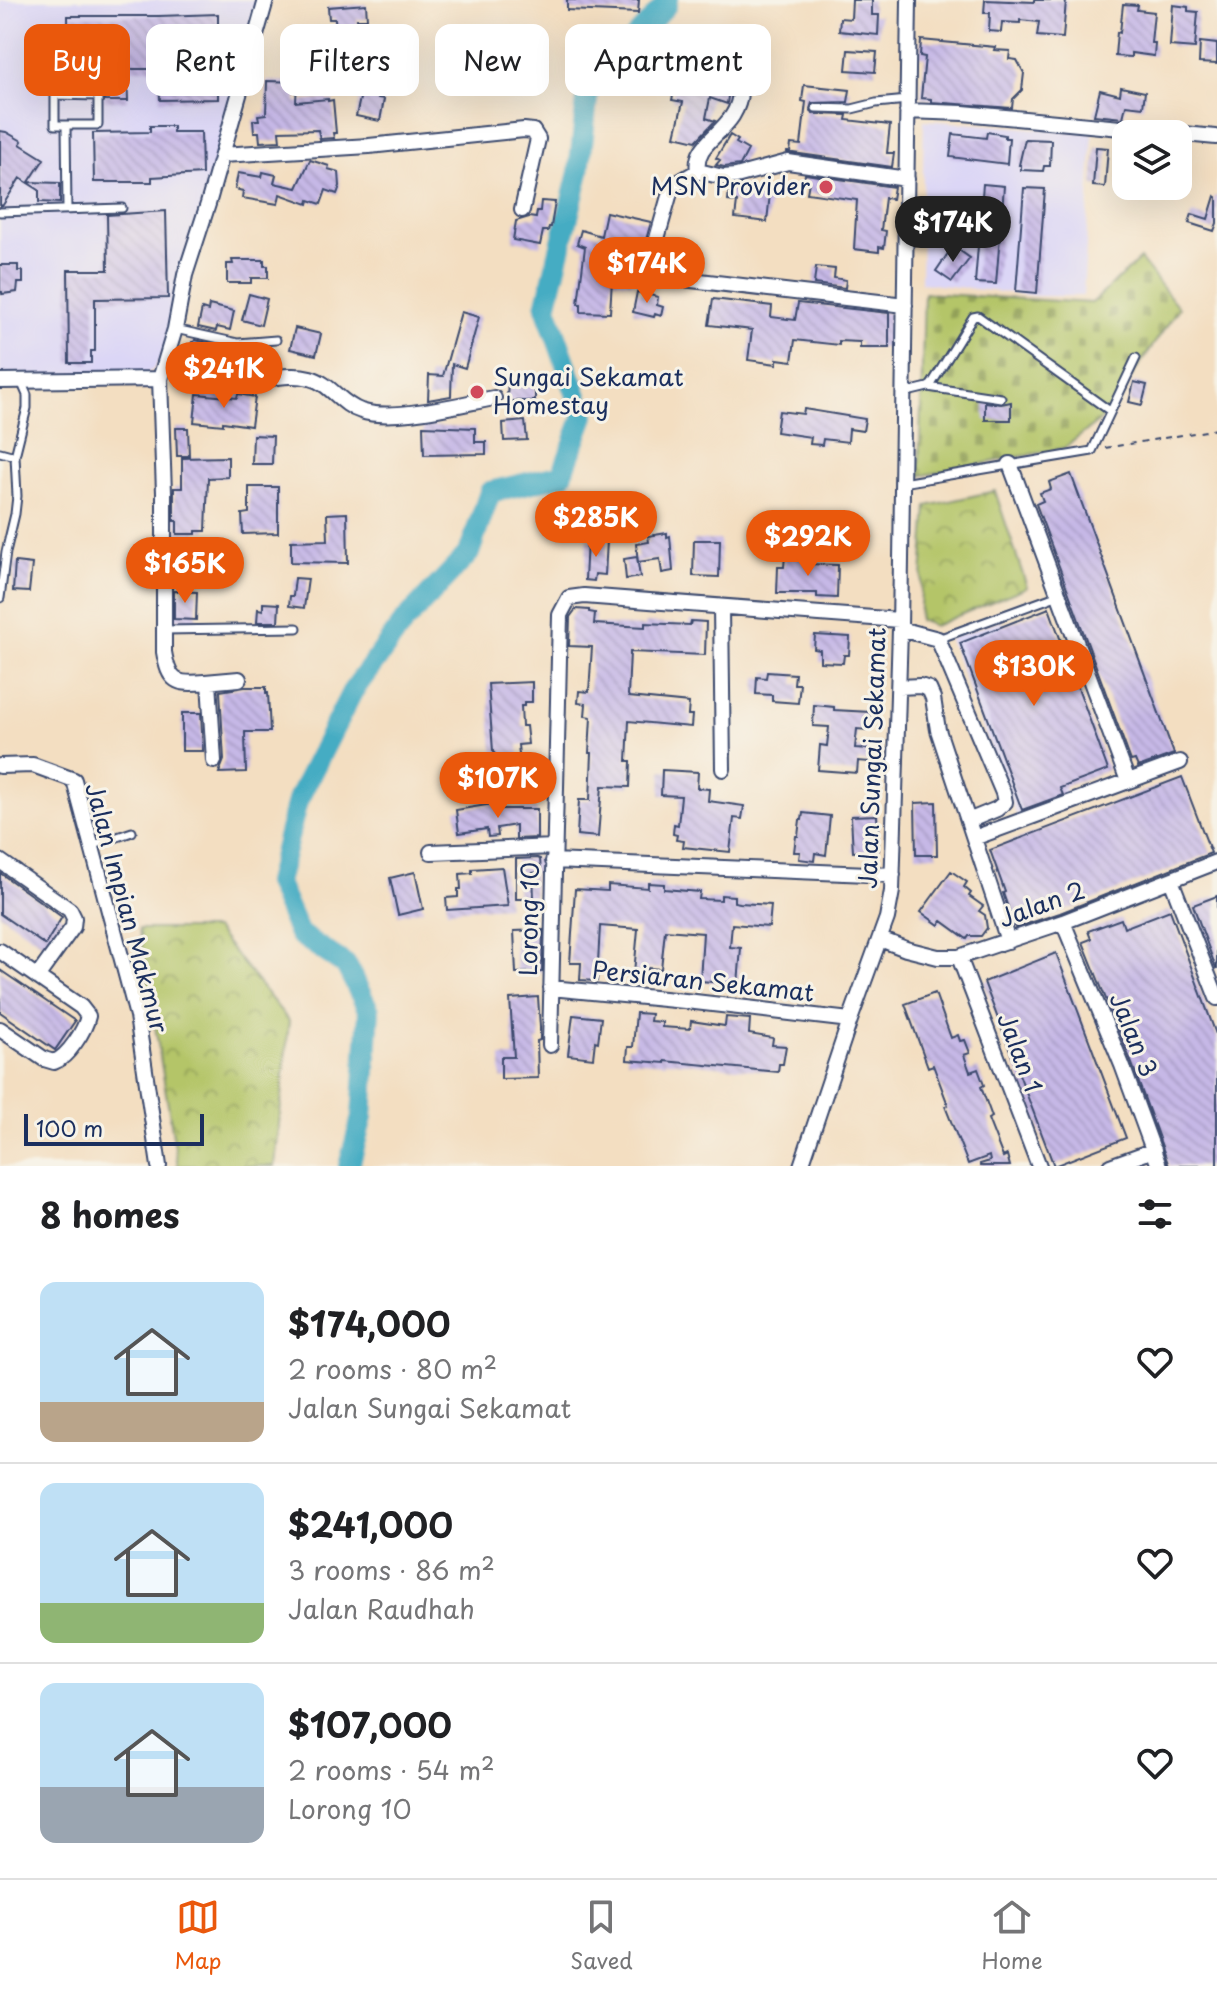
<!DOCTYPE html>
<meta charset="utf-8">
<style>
:root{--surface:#fff;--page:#f2f2f2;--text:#202124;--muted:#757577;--line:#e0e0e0;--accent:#ea580c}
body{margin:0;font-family:"Playpen Sans",sans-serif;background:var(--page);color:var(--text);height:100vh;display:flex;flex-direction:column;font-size:30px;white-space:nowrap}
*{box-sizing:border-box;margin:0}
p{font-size:26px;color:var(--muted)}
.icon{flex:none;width:44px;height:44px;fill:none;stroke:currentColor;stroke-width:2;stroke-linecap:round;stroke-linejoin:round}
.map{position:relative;height:1166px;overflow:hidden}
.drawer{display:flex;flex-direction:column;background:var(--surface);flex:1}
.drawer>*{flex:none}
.guide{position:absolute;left:24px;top:24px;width:800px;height:72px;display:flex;gap:16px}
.buttons{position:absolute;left:1112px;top:120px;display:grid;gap:16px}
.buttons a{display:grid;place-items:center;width:80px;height:80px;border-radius:16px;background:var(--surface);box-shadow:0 8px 32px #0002;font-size:40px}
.scale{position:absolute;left:24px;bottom:20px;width:180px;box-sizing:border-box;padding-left:8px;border:4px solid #1b2f5e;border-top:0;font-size:22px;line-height:28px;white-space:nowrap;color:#1b2f5e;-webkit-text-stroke:6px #f7f3e8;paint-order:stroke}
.price{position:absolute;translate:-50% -68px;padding:0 18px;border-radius:28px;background:var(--accent);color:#fff;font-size:26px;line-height:52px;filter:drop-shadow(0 2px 4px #0008)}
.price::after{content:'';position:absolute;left:50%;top:48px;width:24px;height:18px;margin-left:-12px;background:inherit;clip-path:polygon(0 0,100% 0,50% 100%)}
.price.selected{background:#222;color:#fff}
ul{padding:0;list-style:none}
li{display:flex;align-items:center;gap:24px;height:200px;padding:0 40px}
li+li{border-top:2px solid var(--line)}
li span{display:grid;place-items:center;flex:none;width:224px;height:160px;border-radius:16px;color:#555}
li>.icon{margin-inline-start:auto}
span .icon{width:96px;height:96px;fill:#fffc;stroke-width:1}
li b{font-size:34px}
h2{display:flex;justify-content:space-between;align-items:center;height:96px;padding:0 40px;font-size:34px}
.pill{padding:0 28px;border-radius:16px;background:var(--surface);box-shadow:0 8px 32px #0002;font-size:28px;line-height:72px}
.pill.selected{background:var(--accent);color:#fff}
.tabs{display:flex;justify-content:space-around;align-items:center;height:112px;border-top:2px solid var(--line);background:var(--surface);font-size:22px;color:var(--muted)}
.tabs a{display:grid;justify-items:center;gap:4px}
.tabs .selected{color:var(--accent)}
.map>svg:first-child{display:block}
.built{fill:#dbd6f6}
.cemetery{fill:url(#cemetery-stones);stroke:#687a63;stroke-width:2}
.park{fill:url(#park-crowns);stroke:#687a63;stroke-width:2}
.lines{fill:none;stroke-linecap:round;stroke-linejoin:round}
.river{stroke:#44acc3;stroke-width:22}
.building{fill:url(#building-back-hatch)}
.service-casing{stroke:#3b496d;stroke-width:11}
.minor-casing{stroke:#3b496d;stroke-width:18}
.path{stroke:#3b496d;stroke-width:2;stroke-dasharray:6 6;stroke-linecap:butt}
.service{stroke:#fff;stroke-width:7}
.minor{stroke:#fff;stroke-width:14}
.poi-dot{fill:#d1495b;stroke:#f7f3e8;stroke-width:3}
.labels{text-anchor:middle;stroke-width:6;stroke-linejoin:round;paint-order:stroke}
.poi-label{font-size:24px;fill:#1b2f5e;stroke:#f7f3e8;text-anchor:end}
.street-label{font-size:24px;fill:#1b2f5e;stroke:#f7f3e8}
</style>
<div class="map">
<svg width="1217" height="1166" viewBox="0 0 1217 1166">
<defs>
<pattern id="cemetery-stones" width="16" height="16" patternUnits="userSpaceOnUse" patternTransform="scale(2)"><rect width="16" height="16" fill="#b4c568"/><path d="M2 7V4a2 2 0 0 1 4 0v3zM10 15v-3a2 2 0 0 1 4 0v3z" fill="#92a059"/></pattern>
<pattern id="park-crowns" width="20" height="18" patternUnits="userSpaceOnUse" patternTransform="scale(2)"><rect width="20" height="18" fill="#b4c568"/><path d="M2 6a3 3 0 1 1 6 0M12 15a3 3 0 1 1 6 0" fill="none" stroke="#92a059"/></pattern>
<pattern id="building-back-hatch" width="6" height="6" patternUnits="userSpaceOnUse" patternTransform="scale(2)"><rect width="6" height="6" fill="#c6b8e6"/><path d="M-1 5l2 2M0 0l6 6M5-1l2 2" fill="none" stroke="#aa9ec8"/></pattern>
</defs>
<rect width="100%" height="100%" fill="#f7f3e8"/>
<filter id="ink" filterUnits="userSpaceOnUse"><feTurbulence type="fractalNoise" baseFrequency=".0125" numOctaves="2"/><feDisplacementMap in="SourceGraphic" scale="16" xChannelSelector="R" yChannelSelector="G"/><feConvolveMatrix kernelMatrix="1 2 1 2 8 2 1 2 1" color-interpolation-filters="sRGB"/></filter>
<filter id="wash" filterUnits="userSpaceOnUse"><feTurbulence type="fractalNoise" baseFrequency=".006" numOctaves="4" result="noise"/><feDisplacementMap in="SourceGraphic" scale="32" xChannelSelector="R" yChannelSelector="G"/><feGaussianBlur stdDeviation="1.8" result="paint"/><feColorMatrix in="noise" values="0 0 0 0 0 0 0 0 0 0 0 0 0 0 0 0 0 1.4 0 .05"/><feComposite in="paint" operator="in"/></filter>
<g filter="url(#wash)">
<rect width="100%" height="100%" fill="#f3dec1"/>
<path class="built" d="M0 0H260L205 198 172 307 168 342 160 359 153 370 145 374 0 378Z
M924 120 1093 133 1083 296H1037L921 283Z
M1001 620 1068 798 1017 817 949 639Z"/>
<path class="cemetery" d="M1140 259 1179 308 1102 419 1064 448 919 476 924 293 1092 303Z"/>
<path class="park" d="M995 491 1027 587 934 626 919 620 927 506Z
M139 929H215L289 1021 275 1166H178Z"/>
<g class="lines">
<path class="river" d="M349 1166 362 1117 369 1011 346 965 299 934 277 883 297 801 352 692 404 622 469 553 490 492 562 475 584 416 546 307 579 172 588 90 666 5 667 0"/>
</g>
<g id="blocks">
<path class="building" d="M567 0H639L638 13 567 10Z
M852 0H872V15H879L878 35 839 31 840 18 851 19Z
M985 0 1034 2V0H1066L1063 38 1037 36 1039 22 1020 20V23L1002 22 1001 32 989 31 990 13H984Z
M366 4 367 19H357L360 53 331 54 330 39H337L335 19H329L328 7Z
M1123 4 1138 5 1137 10 1154 12 1151 43H1155L1154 56 1131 53V57L1115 56 1117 32 1120 33Z
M1173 5 1188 7V11L1198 12 1195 48 1170 46Z
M218 14V99L160 100 159 69H127L128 101H104V94L99 90 69 89 68 16H159Z
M691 32 737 36 735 60 695 56 689 57 686 61 685 69 689 74 730 80 727 104 710 98 706 118 715 121 696 141 675 136 683 102 672 100 679 69 666 67 670 40 676 41 677 34 691 35Z
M575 37 599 38 598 54 574 52Z
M921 40 995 47 994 50 1010 51 1009 59 1017 60 1024 73 1022 90 1013 99 1012 108 931 102V99L921 98 925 57 920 56Z
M1200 42 1217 44V64L1199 63Z
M848 50 877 52 875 72 846 70Z
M524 72H540V92H523Z
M369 77 382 80 378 98 384 99 380 121 356 116 361 94 366 95Z
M267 81 297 82 296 102 328 99V101L333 100 336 133H333L334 138 320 139 318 130 279 131 280 141 260 142 259 132H254L253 120H259L258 115 266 114Z
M804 85 850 90 848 102 812 103 810 109 813 114 847 115 846 120 890 125 887 153H894L892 167 786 152H790L791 144 801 145 806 102 802 101Z
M1121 87 1145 92 1143 107 1126 105 1123 118 1094 115 1100 90 1120 95Z
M150 126H173V132H201L202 174 152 177V182H94L93 133 150 132Z
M0 131 6 132 22 141 20 144 44 159 29 182 60 183V203L39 202V190L20 178 3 205 0 206Z
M987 132 1005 135V138H1009L1007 164 950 157 953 134 986 138Z
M730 135 738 140 736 143 748 150 740 165 724 167 716 165 720 160 716 158Z
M1025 139 1051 140 1050 166H1044L1043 171 1021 170V165H1019Z
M1096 147 1108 148 1105 187 1093 186Z
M310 160 329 166 328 169 339 172 340 186 337 194 326 190 321 204 309 200 308 204 280 194 278 204 242 198 243 191 235 189 238 173 262 177 263 172 276 175 274 183 297 188Z
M805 174 894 187 892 199 885 198 881 230 886 231 884 248 879 247V252L854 249 857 200 807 193 809 182 804 181Z
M983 184 1004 186 996 284 975 283Z
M740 185 747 186V190L770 193 767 222 735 218 737 202 728 201 729 187Z
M1024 188 1045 189 1037 293 1016 291Z
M1215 196 1217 197V223L1214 231 1189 223 1192 214 1208 219Z
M541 201 555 202 551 227H549L548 231H543L540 245 513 240 516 221 529 217 536 218 537 211H540Z
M166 211 168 298 95 299V351H91V363H69L68 270H108L107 215Z
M606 212 651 222 644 247 634 244 630 269 635 270 633 283 612 280 610 313 581 312V304H578L585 247 577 244 581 230 601 236Z
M956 248 970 258 952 282 936 271 951 249 953 251Z
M232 260H264V266H268V278H251V283H227V264H233Z
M0 265H18V271H23V283H18L17 292 2 294V292H0Z
M816 267 835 269 834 278 846 280 845 288 814 284Z
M637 292 658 297 657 305 663 307 661 316 655 314 654 317 633 312Z
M249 294 267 299 261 325 242 320Z
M713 299 772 306 771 317 795 320 798 303 889 313V348H860V342L839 341V345L795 340 792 361 777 359V364L748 360 752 330 709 325Z
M209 305 234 311 230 330 217 327 216 331 198 327 202 309 208 311Z
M461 312 479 317 465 368 452 364 451 396 428 400 429 375 443 376Z
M295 328 321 334 316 355 290 349Z
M195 340 213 344 212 347 230 351 228 360 203 354 202 361 188 358 192 342H194Z
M508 379H535V401H507Z
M1134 382 1147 385 1142 405 1129 402Z
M197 394 237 398 238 394 255 397 251 426 223 422V425L194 422Z
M985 402 1001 404 1011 402V420H985Z
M804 409 865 419 863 431 849 429 848 442 823 439 822 445 810 444 811 437 776 432 779 411 803 414Z
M525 421 527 440 504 441 503 423Z
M423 426 475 428V442H486V454L424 455Z
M176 428H188L189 456H177Z
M253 435 273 436 272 464H252Z
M228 457V477L208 478 206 531H196V534H177V521H174V488H182V458Z
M1071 474 1174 754 1138 767 1135 760 1131 761 1036 504 1043 501 1040 493 1051 489 1049 482Z
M249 487H278V533L243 534 242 514 249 513Z
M347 513 348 563 291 562V541L328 540 327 514Z
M667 533V537L670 536 673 571 662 573 660 559 638 562 636 544 649 542 648 536Z
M587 540 607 541 605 575 595 574 594 581 585 580Z
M694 540H720L719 577 693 576Z
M785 556H807V564L838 565 837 598 817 597V593H777L778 567H784Z
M637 557 640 577 626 579 624 559Z
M15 562 32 564 29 592 13 591Z
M295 578 308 579 304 608 289 606 290 596H293Z
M174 591 197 592 196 620 174 619Z
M263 603 279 604 278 622H257L258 609 263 610Z
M1049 608 1108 770 1060 788 1063 795 1022 810 960 643Z
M576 609 589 610V612L595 613 594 624 645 627V623L690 625 691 621 706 622 705 655 630 652 628 695 629 697 689 703 688 715H692L691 727 629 721 627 761H631L630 787 602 786 598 837 577 835 579 800H590L592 753H589L591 717 585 716 586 704 578 703 579 691 589 692 592 647 569 646 570 617Z
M815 635 850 637 849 655H844L843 663 820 662V650L814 649Z
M767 672 795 674 794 684H800L798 703 772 701V695L756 694 757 677 766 678Z
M532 682V702H524V706H521L522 726H526L528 744 518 745 520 764 522 763 525 786 499 789 494 751H493L488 684Z
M245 687H266V693H268L270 732H245L246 772 219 773 224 760 220 691Z
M814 705 834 707V710L870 712 868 730 857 729 855 748 871 749 870 762 858 761 857 773 818 770 820 745 827 746 829 727 813 726Z
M182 713H201L203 751H182Z
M662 770 698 772 697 788 709 789 708 801 744 806 742 819 734 818 730 852 683 847 684 841 676 840 677 835 673 834 674 824 678 825 681 796 661 795Z
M1182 777 1211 853 1060 913 1015 928 1003 893 1005 892 990 850Z
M936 802 937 855H916L915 803Z
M499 803 500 809H537V838L516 839V825L497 828 498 836 488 837 487 829 459 833 456 810Z
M803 813 830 816 826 855 815 853 814 861 799 859 800 852H794L796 836H798L800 820H802Z
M877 815 879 850 853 852 851 816Z
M537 858 540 859 541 872 533 873 534 899H516V859Z
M502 867 508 906 447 910 446 898 458 897V889H461L460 874 472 873V869Z
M951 871 967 882 964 887 971 893 969 896 983 906 979 911 985 915 987 928 981 936H969L967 939 942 921 939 925 921 912Z
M415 872 423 909 398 915 390 878Z
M0 873 62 917 45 945 0 914Z
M648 883 664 884V889L700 892 699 899 721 900V895L734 896V902L740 903 771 905 769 927 732 924 730 947 741 948 738 984 700 981 703 933 665 930 661 969 648 968V975L634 973 638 929 600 926 597 981 580 980 581 963H570L575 889 608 891V885L648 888Z
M1217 896V968H1216L1193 905Z
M1170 910 1217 1037V1166H1169L1131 1061 1083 942 1091 939 1088 931 1121 919 1124 928Z
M543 930 542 972 516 973 514 931Z
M1056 953 1126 1138 1054 1166 984 982Z
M0 970 75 1021 55 1050 0 1012Z
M935 993 951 1038 958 1035 960 1041 965 1040 970 1053 964 1055 970 1072 978 1069 984 1085 981 1087 992 1117 988 1119 1003 1157 1007 1155 1010 1166H980V1164L990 1161 989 1156 968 1164 945 1106 948 1105 933 1065 928 1067 905 1004Z
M538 997 540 1027V1040L537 1041 538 1078 501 1079V1057H514L510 999Z
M636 1013 651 1014 650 1021 662 1022V1027L690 1029 691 1021 725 1026 726 1017 750 1019 749 1034 773 1038 772 1045 786 1046 783 1064H779L778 1072 665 1061V1063L627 1060 628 1047H633Z
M573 1015 601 1018 598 1042 595 1041 593 1058 568 1055Z"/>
</g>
</g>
<g filter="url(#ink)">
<use href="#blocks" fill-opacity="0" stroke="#3b496d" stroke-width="2"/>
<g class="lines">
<defs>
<path id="service" d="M55 95 98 96V125H55Z
M816 108 852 109 876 103 908 100
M66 125 67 210
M0 212 122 208
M175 329 238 343 276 340
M928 387 1001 398
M903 393 928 387 931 385 973 317 978 316 1110 411
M0 452 15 456
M902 483 1092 451 1136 358
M0 598 6 552 15 514 17 496 15 456 27 408V395L21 381
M164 630 297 628
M938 639 1059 595
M91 846 132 832"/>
<path id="minor" d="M694 66 733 70 738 71C741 78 740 83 740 90 740 131 692 138 698 171
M907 111 963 113 1216 137
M222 155 369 146 524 130 533 131 538 139 522 210
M905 305 657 276 651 274 649 267 671 189 674 185 698 171 723 177 736 176 788 162 907 179
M165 363C190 371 216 381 242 381 264 381 288 372 310 378 330 383 341 405 361 411 392 422 460 404 494 398
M0 381 160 379
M1010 464 1128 781
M721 607 723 769
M900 629 938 639 1003 793 1005 802 997 809 968 821
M239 679C227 680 216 681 205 682 176 685 169 682 164 652V493L160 379 175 329 185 275 208 204 266 0
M209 682 214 761
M899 687 920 686 929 689 933 698 938 730 1008 941
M0 766 33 765 74 780 137 1016 159 1166
M974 838 1180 762
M431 852 554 847
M0 861 70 910 74 918 73 927 37 977
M553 861 893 875
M1171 880 1217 998
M1063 922 1122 1065 1159 1166
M880 939 906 949 938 957H959L1063 922 1216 862
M0 951 81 1007 88 1016C85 1030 68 1057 54 1062L44 1059 0 1029
M959 957 1039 1166
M551 988 695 1002 850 1020
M550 1045 560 615 569 598 584 596 899 620
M801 1166 850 1020 887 918 892 891 900 629 909 0
M1110 1166 1154 1150"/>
</defs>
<use href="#service" class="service-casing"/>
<use href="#minor" class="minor-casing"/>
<path class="path" d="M1105 448 1217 429"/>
<use href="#service" class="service"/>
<use href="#minor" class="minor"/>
</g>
</g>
<g class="poi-dot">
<circle cx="826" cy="187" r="8"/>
<circle cx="477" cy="392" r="8"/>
</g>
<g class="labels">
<g class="poi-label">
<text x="810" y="195">MSN Provider</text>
<text x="493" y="386" text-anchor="start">Sungai Sekamat<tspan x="493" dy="28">Homestay</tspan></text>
</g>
<g class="street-label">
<text transform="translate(873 758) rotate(-88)" y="8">Jalan Sungai Sekamat</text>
<text transform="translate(1042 905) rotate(-20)" y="8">Jalan 2</text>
<text transform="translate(126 908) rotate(75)" y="8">Jalan Impian Makmur</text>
<text transform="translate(530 919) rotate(-89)" y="8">Lorong 10</text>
<text transform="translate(703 982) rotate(6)" y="8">Persiaran Sekamat</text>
<text transform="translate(1133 1035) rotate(68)" y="8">Jalan 3</text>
<text transform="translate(1019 1053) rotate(69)" y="8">Jalan 1</text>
</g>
</g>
</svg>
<div class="buttons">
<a><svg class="icon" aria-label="layers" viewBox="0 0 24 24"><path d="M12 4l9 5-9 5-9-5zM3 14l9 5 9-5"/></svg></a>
</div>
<div class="scale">100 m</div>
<b class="price selected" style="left:953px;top:264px">$174K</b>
<b class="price" style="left:647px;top:305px">$174K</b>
<b class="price" style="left:224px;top:410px">$241K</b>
<b class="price" style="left:596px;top:559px">$285K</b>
<b class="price" style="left:808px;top:578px">$292K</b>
<b class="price" style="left:185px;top:605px">$165K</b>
<b class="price" style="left:1034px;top:708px">$130K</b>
<b class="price" style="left:498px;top:820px">$107K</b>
<div class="guide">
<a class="pill selected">Buy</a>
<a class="pill">Rent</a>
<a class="pill">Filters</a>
<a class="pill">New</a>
<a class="pill">Apartment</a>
</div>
</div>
<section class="drawer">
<h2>8 homes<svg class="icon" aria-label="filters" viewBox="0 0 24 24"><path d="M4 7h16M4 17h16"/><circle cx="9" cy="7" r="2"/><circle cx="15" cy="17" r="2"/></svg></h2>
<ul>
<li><span style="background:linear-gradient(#bfe0f5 75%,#b9a48a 0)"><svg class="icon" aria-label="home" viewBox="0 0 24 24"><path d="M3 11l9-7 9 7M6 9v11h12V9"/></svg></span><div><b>$174,000</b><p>2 rooms · 80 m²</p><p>Jalan Sungai Sekamat</p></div><svg class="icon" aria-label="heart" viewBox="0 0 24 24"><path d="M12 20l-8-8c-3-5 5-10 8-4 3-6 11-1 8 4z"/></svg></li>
<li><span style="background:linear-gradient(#bfe0f5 75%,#8fb573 0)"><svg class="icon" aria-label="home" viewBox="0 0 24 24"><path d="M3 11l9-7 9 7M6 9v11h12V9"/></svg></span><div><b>$241,000</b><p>3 rooms · 86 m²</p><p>Jalan Raudhah</p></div><svg class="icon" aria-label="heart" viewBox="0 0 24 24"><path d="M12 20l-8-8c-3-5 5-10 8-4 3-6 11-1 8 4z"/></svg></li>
<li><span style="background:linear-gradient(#bfe0f5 65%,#9aa5b1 0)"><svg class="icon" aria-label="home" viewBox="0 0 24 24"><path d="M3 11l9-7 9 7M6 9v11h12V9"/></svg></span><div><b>$107,000</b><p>2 rooms · 54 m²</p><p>Lorong 10</p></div><svg class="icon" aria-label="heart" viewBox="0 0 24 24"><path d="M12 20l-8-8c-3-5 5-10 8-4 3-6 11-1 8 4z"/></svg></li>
</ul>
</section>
<nav class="tabs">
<a class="selected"><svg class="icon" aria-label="map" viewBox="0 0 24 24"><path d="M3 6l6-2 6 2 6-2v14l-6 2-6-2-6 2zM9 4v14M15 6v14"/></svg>Map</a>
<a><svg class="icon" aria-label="saved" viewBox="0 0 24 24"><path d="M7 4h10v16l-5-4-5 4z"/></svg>Saved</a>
<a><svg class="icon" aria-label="home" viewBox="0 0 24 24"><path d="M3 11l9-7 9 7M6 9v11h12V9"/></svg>Home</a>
</nav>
